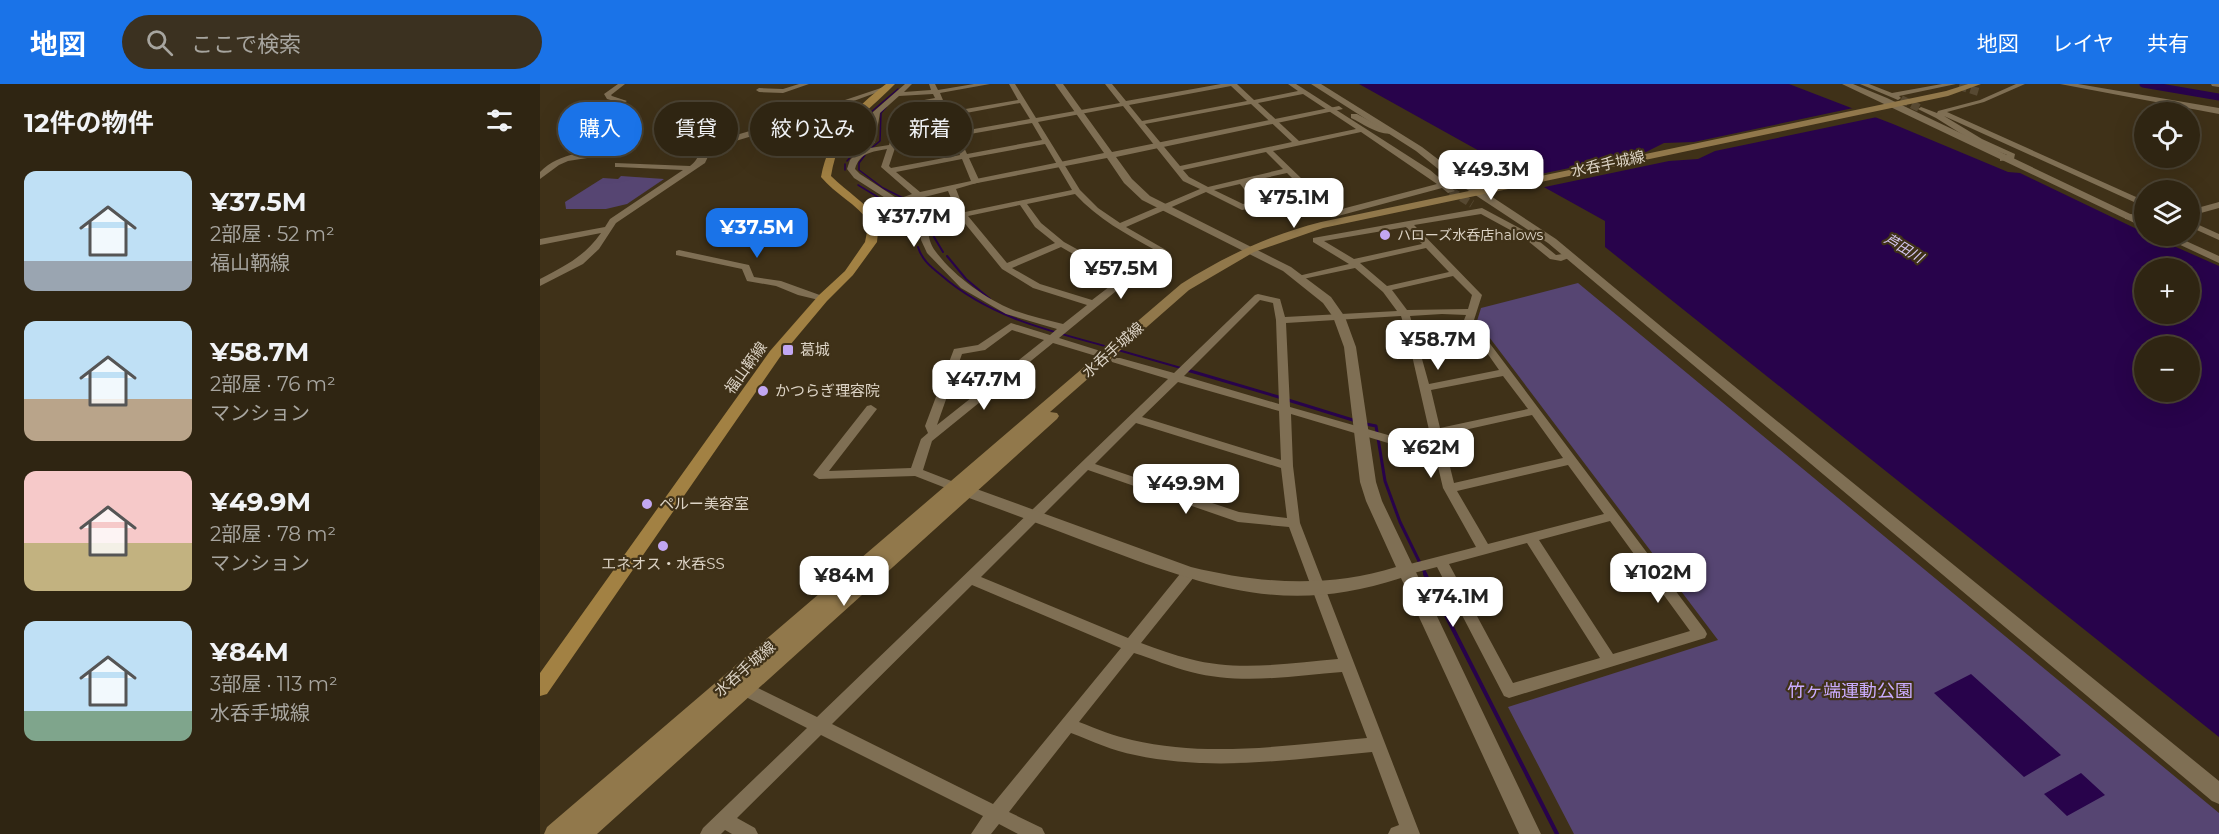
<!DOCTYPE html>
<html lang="ja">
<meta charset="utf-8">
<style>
:root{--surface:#2f2512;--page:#3b3120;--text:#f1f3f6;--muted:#a7a59f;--line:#4a4232;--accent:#1a73e8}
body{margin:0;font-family:Montserrat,"Noto Sans JP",sans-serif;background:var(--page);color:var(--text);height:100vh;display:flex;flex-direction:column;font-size:22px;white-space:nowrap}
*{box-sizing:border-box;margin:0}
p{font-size:20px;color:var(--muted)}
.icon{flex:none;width:33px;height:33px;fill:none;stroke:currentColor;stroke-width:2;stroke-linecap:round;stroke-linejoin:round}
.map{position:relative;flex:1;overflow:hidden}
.panel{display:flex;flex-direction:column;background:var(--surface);width:540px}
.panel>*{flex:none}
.banner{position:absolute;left:18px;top:18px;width:570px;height:54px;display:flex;gap:12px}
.controls{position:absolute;left:1594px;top:18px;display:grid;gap:12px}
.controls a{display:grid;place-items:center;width:66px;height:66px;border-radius:50%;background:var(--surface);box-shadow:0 6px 24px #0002,0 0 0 2px var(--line);font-size:30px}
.price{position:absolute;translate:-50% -51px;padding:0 14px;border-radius:12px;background:#fff;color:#222;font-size:20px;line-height:39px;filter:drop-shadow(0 2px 3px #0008)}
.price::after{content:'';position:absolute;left:50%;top:36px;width:18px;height:14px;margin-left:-9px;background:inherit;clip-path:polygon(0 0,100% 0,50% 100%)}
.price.active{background:var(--accent);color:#fff}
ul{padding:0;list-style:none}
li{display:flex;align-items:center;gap:18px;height:150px;padding:0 24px}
li span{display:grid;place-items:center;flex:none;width:168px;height:120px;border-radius:12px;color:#555}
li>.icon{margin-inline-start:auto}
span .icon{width:72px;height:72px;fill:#fffc;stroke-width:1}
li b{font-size:26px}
h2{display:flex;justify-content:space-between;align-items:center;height:72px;padding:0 24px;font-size:26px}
.chip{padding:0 21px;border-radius:27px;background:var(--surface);box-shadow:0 6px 24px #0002,0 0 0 2px var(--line);font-size:21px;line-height:54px}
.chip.active{background:var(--accent);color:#fff}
header{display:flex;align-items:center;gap:36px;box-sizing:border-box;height:84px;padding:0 30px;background:var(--accent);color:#fff}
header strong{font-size:28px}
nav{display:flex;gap:33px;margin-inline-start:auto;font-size:21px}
.search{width:420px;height:54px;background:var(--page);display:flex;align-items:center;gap:15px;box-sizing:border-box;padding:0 21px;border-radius:33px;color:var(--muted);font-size:22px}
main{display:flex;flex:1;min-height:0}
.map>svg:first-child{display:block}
.green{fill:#564572}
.water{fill:#28034b;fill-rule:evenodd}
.pier{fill:#3f3118}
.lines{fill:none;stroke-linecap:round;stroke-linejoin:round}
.stream-far3{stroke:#28034b;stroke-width:1.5}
.stream-far2{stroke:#28034b;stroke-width:2}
.stream-far1{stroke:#28034b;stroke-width:3}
.stream{stroke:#28034b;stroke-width:4}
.canal{stroke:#28034b;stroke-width:7}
.minor-tunnel{stroke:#574932;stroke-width:8;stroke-dasharray:8 4;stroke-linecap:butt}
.minor{fill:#7f6f54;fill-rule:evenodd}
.tertiary{fill:#7f6f54;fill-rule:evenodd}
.secondary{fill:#91784b;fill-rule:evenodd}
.primary{fill:#a28143;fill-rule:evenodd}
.poi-dot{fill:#c2a7f2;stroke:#3f3118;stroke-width:2}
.labels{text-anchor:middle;stroke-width:4.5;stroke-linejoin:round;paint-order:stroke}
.far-poi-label{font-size:14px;fill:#dcd3c5;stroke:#3f3118;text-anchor:start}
.far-water-label{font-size:14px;font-style:italic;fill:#d4c6f0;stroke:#3f3118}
.street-label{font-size:15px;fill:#dcd3c5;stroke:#3f3118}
.poi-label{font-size:15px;fill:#dcd3c5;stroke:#3f3118;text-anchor:start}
.near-park-label{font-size:18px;fill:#caacfe;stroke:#3f3118}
</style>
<header>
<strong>地図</strong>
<div class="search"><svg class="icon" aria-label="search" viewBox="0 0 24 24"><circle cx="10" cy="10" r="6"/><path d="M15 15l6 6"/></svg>ここで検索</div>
<nav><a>地図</a><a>レイヤ</a><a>共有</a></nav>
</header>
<main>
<section class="panel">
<h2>12件の物件<svg class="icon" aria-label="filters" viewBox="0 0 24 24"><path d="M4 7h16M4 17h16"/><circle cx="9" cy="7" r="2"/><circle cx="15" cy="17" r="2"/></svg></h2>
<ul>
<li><span style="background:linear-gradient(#bfe0f5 75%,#9aa5b1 0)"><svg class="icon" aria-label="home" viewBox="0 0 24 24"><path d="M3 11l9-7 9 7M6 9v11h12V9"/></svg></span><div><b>¥37.5M</b><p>2部屋 · 52 m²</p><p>福山鞆線</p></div></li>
<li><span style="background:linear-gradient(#bfe0f5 65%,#b9a48a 0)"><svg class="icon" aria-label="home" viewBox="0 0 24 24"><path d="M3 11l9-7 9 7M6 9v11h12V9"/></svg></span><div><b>¥58.7M</b><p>2部屋 · 76 m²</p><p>マンション</p></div></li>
<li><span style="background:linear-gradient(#f6c9c9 60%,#c2b280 0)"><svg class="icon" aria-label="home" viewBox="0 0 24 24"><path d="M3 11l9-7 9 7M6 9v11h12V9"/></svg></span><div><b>¥49.9M</b><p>2部屋 · 78 m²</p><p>マンション</p></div></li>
<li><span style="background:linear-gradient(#bfe0f5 75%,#7fa58c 0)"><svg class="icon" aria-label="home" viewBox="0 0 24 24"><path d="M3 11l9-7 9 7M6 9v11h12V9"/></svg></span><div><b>¥84M</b><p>3部屋 · 113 m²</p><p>水呑手城線</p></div></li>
</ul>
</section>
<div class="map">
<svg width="1679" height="750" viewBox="0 0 1679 750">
<rect width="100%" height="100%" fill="#3f3118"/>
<path class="green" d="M81 92 124 95 87 120 66 125H26L25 118 63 94 78 95Z
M1038 199 1679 729V750H1034L968 623 1178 556 937 237 941 224Z"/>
<path class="water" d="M819 0H1249L1353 40 1468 88 1480 89 1605 149V152H1611L1679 182V653L1065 163V137ZM1605 184H1650V230H1605ZM1605 262H1650V308H1605Z
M1431 590 1521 671 1484 693 1394 609Z
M1541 689 1565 711 1527 732 1504 710Z"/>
<path class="pier" d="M1318 23 1342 32 1175 67 1158 75 1129 77 1000 104 981 94 1106 68 1124 59 1154 58Z"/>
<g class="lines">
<path class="stream-far3" d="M329 66 340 57 341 29 346 23
M325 71 319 79V86L343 104 363 114
M307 77 325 57 330 29 358 5
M305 80V86
M318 101 361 127
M370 117 387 127"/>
<path class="stream-far2" d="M359 125 370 132 375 152
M384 125 392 130 394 153 403 168
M378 163C382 176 391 183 401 191 449 233 509 247 569 263
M407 172 426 195 450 215
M578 266 641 284
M647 286 651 287"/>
<path class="stream-far1" d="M647 286 742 314
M748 316 816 337
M826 340 836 342 845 397 860 438 880 479
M883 485 886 491"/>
<path class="stream" d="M885 490 1017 750"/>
<path class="canal" d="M1603 0 1679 13"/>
<path class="minor-tunnel" d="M1419 2 1442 9
M1361 15 1381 25
M911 107 932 120"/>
<path class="minor" d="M78 0H85L71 11 72 12 87 17 75 24 72 22 78 18 67 15 64 10Z
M259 0H269L243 9 219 8 216 6 219 4 243 5Z
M365 0H372L364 8 391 6 389 0H395L398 6 434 0H450L400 9 408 28 478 16 469 0H475L496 34 580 19 565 0H572L586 17 681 0H697L714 16 758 7 748 0H756L890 86 915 107 908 109 902 104 798 132 784 126 763 133H751L743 130 729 120 702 126 666 108 586 143 626 166 519 254 570 270 571 272 566 275 513 259 392 357 383 386 419 400 421 403 419 406H411L375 392 279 395 273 391 275 388 327 322 331 321 337 325 289 387 371 384 381 355 388 349 385 342 414 265 438 261 471 239 510 251 517 245 466 230 421 204 387 169 381 156 380 134 375 129 357 120 327 130 323 127 350 117 314 94 307 85 310 76 327 58 333 28ZM691 2 707 17 602 37 589 21ZM393 10 395 14 368 19 354 31 356 38 349 61 330 64 335 58 340 29 359 12ZM763 10 816 45 759 57 718 19ZM396 17 401 29 363 35 362 31 372 22ZM480 19 490 35 417 48 410 32ZM711 20 752 58 640 82 605 40ZM583 22 643 97 660 105 580 139 558 124 540 106 498 38ZM403 33 410 49 357 59 363 40ZM492 39 502 56 427 70 419 52ZM821 48 897 100 798 126 793 125 733 67ZM412 53 420 71 351 84 349 82 355 64ZM505 60 532 106 425 128 416 105 440 98 429 74ZM347 65 341 83 372 110 358 115 320 90 315 85C320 68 332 68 347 65ZM726 68 743 85 668 103 649 93 643 86ZM422 75 431 97 380 108 356 88ZM747 89 758 100 721 108 715 107 707 98ZM700 100C703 103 706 109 709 111 719 116 750 106 762 104L766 108 703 120 674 106ZM408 107 418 131 462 185 493 204 547 221 523 240C506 236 489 232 473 226 446 215 414 192 396 168 377 142 406 137 365 118ZM535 110C558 135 586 150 615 166L584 191 524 158 501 139 487 120ZM770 112 780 122C763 127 752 132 737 118ZM480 121 495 143 515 159 467 179 428 132ZM521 163 578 196 552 216 500 200 472 184ZM472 246 504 256 397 341 422 270 445 266Z
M1320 0H1329L1352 9 1402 0H1416L1359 12 1361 14 1358 16Z
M1476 0H1485L1444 18 1407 28 1605 117V123L1404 32 1442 55 1475 70 1474 75 1460 77V73L1467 71 1436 59 1396 34 1378 25 1381 23 1397 29 1398 27 1440 16Z
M344 3 349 4 300 22 280 27 236 45 172 64 165 79 76 139 59 165 43 180 0 202V195C25 182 45 172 61 149L0 161V155L65 143 70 135 143 86 78 83H75V79L150 82C161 74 158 66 166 60L230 41 276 24 296 19Z
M180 30 187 32 143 48 136 46Z
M811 30H817L845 45 857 48C843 55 824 40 811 34Z
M76 65 80 67 79 69 28 77 19 81 0 95V88C20 68 49 67 76 65Z
M1679 118V124L1650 132V126Z
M942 124 989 149 1016 171 1029 169 1034 172 1021 177 1010 175 983 153 941 130 874 141 940 209 942 211 934 236 942 249 1165 546 1167 550 1165 554 969 614 964 612 897 483 866 491 861 490 859 486 861 482 866 481 936 463 903 404 891 353 848 359 751 330 753 382 760 439 880 750H848L851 744 859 741 832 668C753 675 674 688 595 671 573 667 552 657 531 649L469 728 502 744 505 750H478L459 740 451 750H431L443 732 281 651 197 734 215 744 218 750H192L185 746 181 750H160L163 744 267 644 200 610 197 605 200 600 205 598 210 600 277 633 628 295 572 278 571 276 572 274H580L634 289 715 211 718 210 740 215 745 233 857 227 843 208 815 184 758 196V192L809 180 773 158V154ZM866 143 882 160 814 175 784 157ZM886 164 909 188 847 202 820 179ZM913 192 932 211 928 225 867 226 852 206ZM720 216 733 219 736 236 739 320 644 292ZM902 230 926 231 924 236 959 286 889 300 870 232ZM861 232 868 254 889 346 848 351 750 323 746 239ZM963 292 988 325 900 344 891 306ZM638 298 739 327 741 376 602 333ZM992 331 1023 374 914 399 902 351ZM596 339 741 384 747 434 699 428 555 380ZM1028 381 1064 430 948 460 917 407ZM548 386 698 438 749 443 798 575C750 579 698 588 650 575 634 571 617 565 601 559L654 493 656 489 654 485 649 484 644 485 588 554 441 493ZM1070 437 1150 547 1073 570 999 456ZM987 459 1060 574 973 599 909 480ZM432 501 581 564 453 720 292 640ZM594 569C613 575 631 583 651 588 700 601 753 592 802 588L827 654C749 661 669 674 592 656 574 652 557 645 539 638Z
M1588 130 1605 131V137L1585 135V131Z
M1650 137 1679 150V156L1650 143Z
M139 166 209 181 214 193 241 197 288 214 283 217 258 211 236 202 207 197 202 185 136 171V167Z"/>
<path class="tertiary" d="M515 0H523L572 68 799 22 803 25 576 73 592 95 610 112 751 183 791 213 805 233 816 263 836 398 842 417 1001 750H979L861 494C746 532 668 503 560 463 510 444 460 425 410 407L407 403 410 399H420L651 483C721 500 788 504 856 483L826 417 820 398 804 263 793 233 783 219 743 187 602 116 584 99 567 74 432 100 431 98 436 95 564 69Z
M771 0H781L882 63 916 89 1016 155 1129 249 1679 697V720L1672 717 1008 159 908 93 876 67Z
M1302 0H1313L1347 14 1605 137V144Z
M1520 0H1538L1679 24V30Z
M1671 0H1679V3L1672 2Z
M1621 152H1635L1679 172V179Z"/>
<path class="secondary" d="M1428 0H1441L1408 12 783 144 714 168 649 206 510 328 517 329 519 332 517 335 57 750H4L7 743 641 200C685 172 730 151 781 138L1406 7Z"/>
<path class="primary" d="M346 0H355C322 34 300 41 291 92 307 108 327 119 339 138L337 158 313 191 287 217 240 273 7 610 0 612V589L230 267 279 211 305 187 325 158 329 138C317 120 295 110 281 93 289 51 313 25 346 0Z"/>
</g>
<g class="poi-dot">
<circle cx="845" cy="151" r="6"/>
<rect x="242" y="260" width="12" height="12" rx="3"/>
<circle cx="223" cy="307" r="6"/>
<circle cx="107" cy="420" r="6"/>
<circle cx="123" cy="462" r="6"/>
</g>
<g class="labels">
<g class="far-poi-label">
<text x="857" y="156">ハローズ水呑店halows</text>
</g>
<g class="far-water-label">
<text transform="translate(1364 164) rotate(31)" y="5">芦田川</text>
</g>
<g class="street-label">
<text transform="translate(1068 80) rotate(-12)" y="5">水呑手城線</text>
<text transform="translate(573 266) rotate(-41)" y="5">水呑手城線</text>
<text transform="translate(206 284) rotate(-54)" y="5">福山鞆線</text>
<text transform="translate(205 585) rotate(-41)" y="5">水呑手城線</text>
</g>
<g class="poi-label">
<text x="260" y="271">葛城</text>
<text x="235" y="312">かつらぎ理容院</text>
<text x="119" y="425">ペルー美容室</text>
<text x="123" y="485" text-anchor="middle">エネオス・水呑SS</text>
</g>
<g class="near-park-label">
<text x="1310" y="613">竹ヶ端運動公園</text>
</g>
</g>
</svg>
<div class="controls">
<a><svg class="icon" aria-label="locate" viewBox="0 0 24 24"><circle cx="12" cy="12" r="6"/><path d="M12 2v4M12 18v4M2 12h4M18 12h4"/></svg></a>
<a><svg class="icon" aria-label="layers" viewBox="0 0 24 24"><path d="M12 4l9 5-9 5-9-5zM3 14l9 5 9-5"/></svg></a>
<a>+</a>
<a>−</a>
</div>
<b class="price" style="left:951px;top:117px">¥49.3M</b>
<b class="price" style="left:754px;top:145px">¥75.1M</b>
<b class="price" style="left:374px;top:164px">¥37.7M</b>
<b class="price active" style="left:217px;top:175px">¥37.5M</b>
<b class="price" style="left:581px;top:216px">¥57.5M</b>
<b class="price" style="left:898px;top:287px">¥58.7M</b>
<b class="price" style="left:444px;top:327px">¥47.7M</b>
<b class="price" style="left:891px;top:395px">¥62M</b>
<b class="price" style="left:646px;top:431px">¥49.9M</b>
<b class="price" style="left:1118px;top:520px">¥102M</b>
<b class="price" style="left:304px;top:523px">¥84M</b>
<b class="price" style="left:913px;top:544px">¥74.1M</b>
<div class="banner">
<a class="chip active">購入</a>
<a class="chip">賃貸</a>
<a class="chip">絞り込み</a>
<a class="chip">新着</a>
</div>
</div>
</main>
